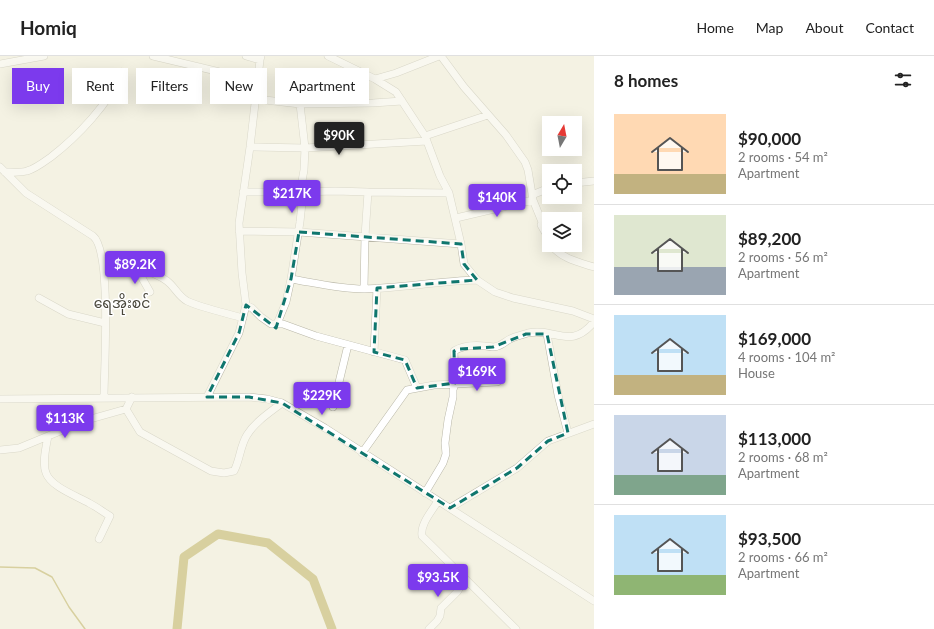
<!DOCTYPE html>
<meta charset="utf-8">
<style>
:root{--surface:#fff;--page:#f6f6f6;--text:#222;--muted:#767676;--line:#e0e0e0;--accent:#7c3aed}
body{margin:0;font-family:Lato,"Noto Sans Myanmar",sans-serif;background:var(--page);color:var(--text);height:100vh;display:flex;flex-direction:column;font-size:15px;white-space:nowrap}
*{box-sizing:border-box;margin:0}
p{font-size:13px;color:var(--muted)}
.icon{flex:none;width:22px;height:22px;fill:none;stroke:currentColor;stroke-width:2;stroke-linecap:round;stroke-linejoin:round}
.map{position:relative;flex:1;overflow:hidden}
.drawer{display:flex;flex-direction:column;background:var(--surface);width:340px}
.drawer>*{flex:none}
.guide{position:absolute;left:12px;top:12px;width:380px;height:36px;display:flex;gap:8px}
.needle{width:26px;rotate:10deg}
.tools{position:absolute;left:542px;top:60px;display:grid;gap:8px}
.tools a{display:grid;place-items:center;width:40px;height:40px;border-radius:0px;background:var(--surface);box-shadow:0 4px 16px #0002;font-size:20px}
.price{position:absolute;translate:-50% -34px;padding:0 9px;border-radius:4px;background:var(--accent);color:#fff;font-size:13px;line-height:26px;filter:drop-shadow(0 1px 2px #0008)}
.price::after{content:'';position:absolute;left:50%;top:24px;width:12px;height:9px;margin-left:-6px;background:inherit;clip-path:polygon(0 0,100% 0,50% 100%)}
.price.on{background:#222;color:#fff}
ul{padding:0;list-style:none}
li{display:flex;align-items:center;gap:12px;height:100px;padding:0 20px}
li+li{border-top:1px solid var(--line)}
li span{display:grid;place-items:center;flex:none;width:112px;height:80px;border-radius:0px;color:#555}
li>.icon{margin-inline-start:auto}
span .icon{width:48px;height:48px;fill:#fffc;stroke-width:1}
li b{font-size:17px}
h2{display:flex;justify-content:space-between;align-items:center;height:48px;padding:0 20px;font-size:17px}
.chip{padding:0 14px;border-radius:0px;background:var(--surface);box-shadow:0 4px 16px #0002;font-size:14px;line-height:36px}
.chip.on{background:var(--accent);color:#fff}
header{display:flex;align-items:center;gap:24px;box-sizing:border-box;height:56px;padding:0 20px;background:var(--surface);border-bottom:1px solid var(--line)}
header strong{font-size:19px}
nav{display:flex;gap:22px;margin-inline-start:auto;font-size:14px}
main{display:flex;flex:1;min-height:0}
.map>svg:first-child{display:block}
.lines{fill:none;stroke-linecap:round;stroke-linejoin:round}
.stream{stroke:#b5a74d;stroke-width:1.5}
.river{stroke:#b5a74d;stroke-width:9}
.minor-casing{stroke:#b9b7a8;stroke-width:8}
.minor{stroke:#fff;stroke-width:7}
.marked{fill:none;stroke:#0f766e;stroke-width:3;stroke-dasharray:8 5;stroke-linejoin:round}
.labels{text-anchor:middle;stroke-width:3;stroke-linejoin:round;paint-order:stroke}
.quarter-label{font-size:14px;fill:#49473b;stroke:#fff}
</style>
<header>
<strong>Homiq</strong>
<nav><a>Home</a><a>Map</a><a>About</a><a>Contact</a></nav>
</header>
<main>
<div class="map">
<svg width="594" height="573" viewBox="0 0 594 573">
<rect width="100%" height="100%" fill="#f4f2e3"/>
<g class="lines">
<path class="stream" d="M0 511 35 512 52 521 69 551 85 573"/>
<path class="river" d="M177 573 184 501 218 478 268 487 313 523 332 573"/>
<defs>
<path id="minor" d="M153 0 258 25
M246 0 260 4 261 0
M328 0 375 23 396 17 439 0
M441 0 464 31 506 79 525 106 528 114 533 144 542 166 541 169 549 183
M0 8 44 0
M375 23 396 36 425 80 440 120 449 137 461 188 464 208 477 224 495 236 513 242 573 255 594 263
M256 43 300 48 373 47 402 45
M425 80 488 59
M250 91 305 92 427 85
M0 111 26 137 93 180C112 195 104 314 104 341
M5 116C12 116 20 117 27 115 35 113 44 106 51 101 77 81 110 47 122 16
M575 127 594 125
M243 136H300L335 135 368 136 449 137
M532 139 549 132
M456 162 533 144
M239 175 299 176 461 188
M552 189C559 202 581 207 594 211
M103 203C120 206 154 215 167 225 175 231 178 240 187 245 202 252 226 257 243 262
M137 213 150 236
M291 223C315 227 339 233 364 233 402 232 439 225 477 224
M364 233 365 180 368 136
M39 242 68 258 105 267
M246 249 252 252 261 261 271 268H283L316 280 405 304 417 332
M277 268 286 246 291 223 300 166 302 147 300 136 304 114 305 92 300 48
M547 278 558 339 568 377
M374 296 377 232
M207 341 239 277 246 249 242 217 239 167 250 91 260 4
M0 343 249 341 267 343 282 347 325 372 594 545
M333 351 348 289
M126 353 140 376 211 415 224 417 234 415C240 404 240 390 247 379 255 366 269 357 282 347
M48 380C46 391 42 407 46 417 51 431 77 440 89 447 97 451 103 456 110 460L99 483
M0 394 19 392 87 364 126 353 132 341
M362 397 407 334 434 329 497 326
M425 437 443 407 446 398 445 387 448 364 453 341V334L455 327 454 295C462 290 475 289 485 290 488 290 491 291 494 291 502 290 504 286 510 283 515 280 522 279 528 277 555 271 570 295 594 266
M438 445C432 455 420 468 422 480L516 573
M450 452 517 412 548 385 594 368
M429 573 437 565 440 560 441 552 457 536 465 524"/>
</defs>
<use href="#minor" class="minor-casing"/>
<use href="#minor" class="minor"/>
</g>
<path d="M0 0H594V573H0ZM299 176 461 188 464 208 477 224 377 232 374 296 405 304 417 332 455 327 454 295 458 293 493 291 526 278H547L568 377 548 385 517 412 450 452 282 347 249 341H207L239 277 246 249 276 272 291 223Z" fill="#f4f2e3" fill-opacity=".55" fill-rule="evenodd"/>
<path class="marked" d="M299 176 461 188 464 208 477 224 377 232 374 296 405 304 417 332 455 327 454 295 458 293 493 291 526 278H547L568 377 548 385 517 412 450 452 282 347 249 341H207L239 277 246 249 276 272 291 223Z"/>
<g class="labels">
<g class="quarter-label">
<text x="122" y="252">ရေအိုးစင်</text>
</g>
</g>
</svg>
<div class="tools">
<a><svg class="needle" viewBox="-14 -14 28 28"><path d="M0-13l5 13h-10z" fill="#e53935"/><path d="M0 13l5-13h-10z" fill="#767676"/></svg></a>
<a><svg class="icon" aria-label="locate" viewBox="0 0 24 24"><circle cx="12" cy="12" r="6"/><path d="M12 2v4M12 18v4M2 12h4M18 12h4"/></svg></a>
<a><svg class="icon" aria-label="layers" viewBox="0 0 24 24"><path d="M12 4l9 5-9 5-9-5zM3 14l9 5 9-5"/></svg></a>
</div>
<b class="price on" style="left:339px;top:100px">$90K</b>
<b class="price" style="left:292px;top:158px">$217K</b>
<b class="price" style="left:497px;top:162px">$140K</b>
<b class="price" style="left:135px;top:229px">$89.2K</b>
<b class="price" style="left:477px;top:336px">$169K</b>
<b class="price" style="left:322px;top:360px">$229K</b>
<b class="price" style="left:65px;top:383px">$113K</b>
<b class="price" style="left:438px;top:542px">$93.5K</b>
<div class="guide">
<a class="chip on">Buy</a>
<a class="chip">Rent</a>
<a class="chip">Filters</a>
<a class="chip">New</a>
<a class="chip">Apartment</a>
</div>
</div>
<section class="drawer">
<h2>8 homes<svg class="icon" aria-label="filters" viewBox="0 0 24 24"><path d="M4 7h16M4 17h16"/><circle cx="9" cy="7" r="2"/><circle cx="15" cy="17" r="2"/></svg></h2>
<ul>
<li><span style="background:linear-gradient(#ffd9b3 75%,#c2b280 0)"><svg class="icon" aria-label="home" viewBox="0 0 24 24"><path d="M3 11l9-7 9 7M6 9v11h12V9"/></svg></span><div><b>$90,000</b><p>2 rooms · 54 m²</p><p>Apartment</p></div></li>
<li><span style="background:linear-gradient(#dfe7d0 65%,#9aa5b1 0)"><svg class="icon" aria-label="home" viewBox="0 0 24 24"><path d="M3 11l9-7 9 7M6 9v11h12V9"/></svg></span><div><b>$89,200</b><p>2 rooms · 56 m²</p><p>Apartment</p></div></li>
<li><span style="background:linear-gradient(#bfe0f5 75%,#c2b280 0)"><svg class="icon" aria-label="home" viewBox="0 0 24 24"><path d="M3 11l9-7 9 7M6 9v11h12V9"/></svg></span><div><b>$169,000</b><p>4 rooms · 104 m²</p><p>House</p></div></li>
<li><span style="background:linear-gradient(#c9d6e8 75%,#7fa58c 0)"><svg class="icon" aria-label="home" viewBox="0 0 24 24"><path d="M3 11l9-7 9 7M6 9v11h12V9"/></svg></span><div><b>$113,000</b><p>2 rooms · 68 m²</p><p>Apartment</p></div></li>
<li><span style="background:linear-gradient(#bfe0f5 75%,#8fb573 0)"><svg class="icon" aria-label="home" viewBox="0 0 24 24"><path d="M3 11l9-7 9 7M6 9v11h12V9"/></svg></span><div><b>$93,500</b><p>2 rooms · 66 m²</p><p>Apartment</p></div></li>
</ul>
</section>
</main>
